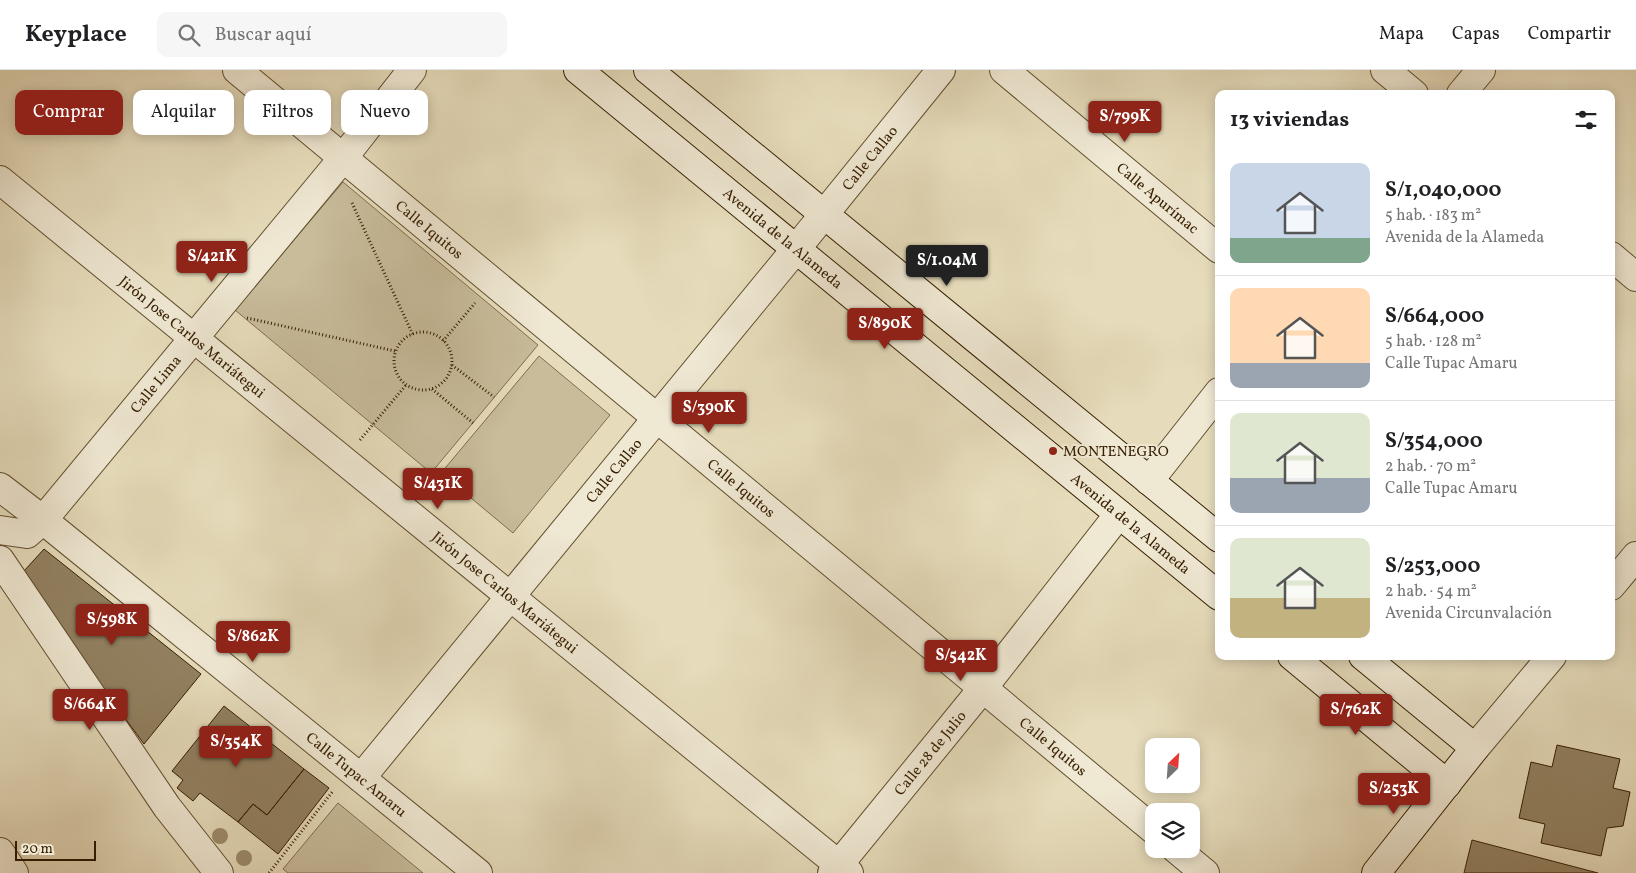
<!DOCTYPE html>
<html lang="es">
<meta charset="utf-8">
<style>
:root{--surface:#fff;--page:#f6f6f6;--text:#202124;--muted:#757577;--line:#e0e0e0;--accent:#8f2418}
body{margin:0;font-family:Vollkorn,serif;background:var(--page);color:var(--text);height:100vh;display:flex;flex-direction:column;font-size:19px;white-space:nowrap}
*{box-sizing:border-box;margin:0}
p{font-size:16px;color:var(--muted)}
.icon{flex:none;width:28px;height:28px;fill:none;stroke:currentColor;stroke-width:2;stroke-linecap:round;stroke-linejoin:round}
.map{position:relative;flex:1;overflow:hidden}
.drawer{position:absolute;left:1215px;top:20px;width:400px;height:570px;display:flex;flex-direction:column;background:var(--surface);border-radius:10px;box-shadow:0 2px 12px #0003}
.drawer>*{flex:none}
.top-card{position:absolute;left:15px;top:20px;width:475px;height:45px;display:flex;gap:10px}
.needle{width:32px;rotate:25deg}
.fabs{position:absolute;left:1145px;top:668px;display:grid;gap:10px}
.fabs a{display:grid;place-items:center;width:55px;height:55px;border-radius:10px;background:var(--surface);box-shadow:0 2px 12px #0003;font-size:25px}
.scale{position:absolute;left:15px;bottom:12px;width:81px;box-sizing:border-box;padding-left:5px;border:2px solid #361e00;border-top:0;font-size:14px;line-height:18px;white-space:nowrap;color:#361e00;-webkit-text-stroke:4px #efe8d3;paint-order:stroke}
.price{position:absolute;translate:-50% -42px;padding:0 11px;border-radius:5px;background:var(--accent);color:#fff;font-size:16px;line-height:32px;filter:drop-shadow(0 1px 2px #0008)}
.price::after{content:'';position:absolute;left:50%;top:30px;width:15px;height:11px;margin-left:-8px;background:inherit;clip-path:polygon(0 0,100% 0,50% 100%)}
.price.active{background:#222;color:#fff}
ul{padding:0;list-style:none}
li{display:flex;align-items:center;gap:15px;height:125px;padding:0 15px}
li+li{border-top:1px solid var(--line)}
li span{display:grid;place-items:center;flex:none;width:140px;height:100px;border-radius:10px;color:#555}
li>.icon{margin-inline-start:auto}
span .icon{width:60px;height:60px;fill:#fffc;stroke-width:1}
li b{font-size:21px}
h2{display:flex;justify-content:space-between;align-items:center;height:60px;padding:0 15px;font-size:21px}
.chip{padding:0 18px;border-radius:10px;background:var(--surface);box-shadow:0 2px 12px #0003;font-size:18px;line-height:45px}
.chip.active{background:var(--accent);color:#fff}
header{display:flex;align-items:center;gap:30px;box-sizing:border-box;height:70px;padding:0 25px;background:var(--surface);border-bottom:1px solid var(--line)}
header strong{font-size:24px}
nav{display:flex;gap:28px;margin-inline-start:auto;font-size:18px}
.search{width:350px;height:45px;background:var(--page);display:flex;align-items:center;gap:12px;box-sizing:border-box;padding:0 18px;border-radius:10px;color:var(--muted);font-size:19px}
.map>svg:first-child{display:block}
.green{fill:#c8bc9b;stroke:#7f6d4e}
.building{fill:#928161;stroke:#361e00}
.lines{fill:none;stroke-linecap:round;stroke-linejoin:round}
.street-casing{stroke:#624e2f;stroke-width:30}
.secondary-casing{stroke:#361e00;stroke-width:30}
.path{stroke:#361e00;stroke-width:3;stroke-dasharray:1 2.5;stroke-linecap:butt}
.street{stroke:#efe8d3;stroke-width:28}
.secondary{stroke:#efe8d3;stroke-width:28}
.tree{fill:#9d8d6d}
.poi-dot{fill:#8f2418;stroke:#efe8d3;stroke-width:2}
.labels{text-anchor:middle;stroke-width:4;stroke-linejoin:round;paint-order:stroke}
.street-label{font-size:15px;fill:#361e00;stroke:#efe8d3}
.poi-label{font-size:15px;fill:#361e00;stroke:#efe8d3;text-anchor:start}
</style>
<header>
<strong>Keyplace</strong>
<div class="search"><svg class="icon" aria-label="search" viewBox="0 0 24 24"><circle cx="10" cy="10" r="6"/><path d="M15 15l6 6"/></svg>Buscar aquí</div>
<nav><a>Mapa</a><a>Capas</a><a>Compartir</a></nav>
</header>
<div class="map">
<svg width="1636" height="803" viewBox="0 0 1636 803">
<rect width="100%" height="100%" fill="#e6dcbb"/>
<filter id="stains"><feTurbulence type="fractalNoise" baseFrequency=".004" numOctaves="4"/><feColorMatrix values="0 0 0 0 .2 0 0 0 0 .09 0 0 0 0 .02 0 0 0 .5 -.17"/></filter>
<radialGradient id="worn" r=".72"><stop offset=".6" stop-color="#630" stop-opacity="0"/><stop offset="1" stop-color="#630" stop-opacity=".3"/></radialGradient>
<path class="green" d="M343 112 538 275 431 403 235 240Z
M539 286 610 345 513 463 441 403Z
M338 733 423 803H288L283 799Z"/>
<path class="building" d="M44 479 201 604 144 674 24 511V501Z
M224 636 304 699 267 745 253 734 238 752 200 723 193 731 177 718 183 710 172 701Z
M1557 675 1620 689 1613 718 1630 722 1623 756 1607 758 1601 786 1541 773 1545 754 1519 748 1531 692 1552 697Z
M304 699 329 718 278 784 238 752 253 734 267 745Z
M1472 770 1598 803H1464Z"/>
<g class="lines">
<defs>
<g id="street">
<path id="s1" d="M237 0 1154 760"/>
<path id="s2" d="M1004 0 1219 179"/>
<path d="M1385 0 1414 24"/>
<path d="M1461 24 1481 0"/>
<path id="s3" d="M0 110 849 803"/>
<path d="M1611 186 1636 207"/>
<path d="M1149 411 1219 322"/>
<path id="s4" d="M0 417 43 450 478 803"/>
<path id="s5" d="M0 460 27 464 43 450 343 88 412 0"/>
<path d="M0 490 167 737 219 803"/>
<path d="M1611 516 1636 486"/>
<path d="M1475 678 1552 586"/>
<path id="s6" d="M361 708 796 179 941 0"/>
<path d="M1176 779 1205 803"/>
<path d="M0 782 14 803"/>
<path id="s7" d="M832 803 983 618 1119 444"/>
</g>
<g id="secondary">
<path id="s8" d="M578 0 1219 526"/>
<path d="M648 0 1219 468"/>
<path d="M1292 586 1447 714"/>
<path d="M1363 586 1475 678 1376 803"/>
</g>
</defs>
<use href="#street" class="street-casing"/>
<use href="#secondary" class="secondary-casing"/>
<path class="path" d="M352 133 413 265
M247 248 395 281
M394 291a29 29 0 1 1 58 0a29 29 0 1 1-58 0Z
M443 271 475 233
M452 295 494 327
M432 319 473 353
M360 370 406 315
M269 803 333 721"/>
<use href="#street" class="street"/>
<use href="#secondary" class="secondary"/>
</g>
<g class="tree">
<circle cx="220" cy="766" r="8"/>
<circle cx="244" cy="788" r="8"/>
</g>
<circle class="poi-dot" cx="1053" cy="381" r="5"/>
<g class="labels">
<g class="street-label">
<text dy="5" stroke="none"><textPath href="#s6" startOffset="802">Calle Callao</textPath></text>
<text dy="5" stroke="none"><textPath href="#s2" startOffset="200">Calle Apurímac</textPath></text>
<text dy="5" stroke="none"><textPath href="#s1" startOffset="250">Calle Iquitos</textPath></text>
<text dy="5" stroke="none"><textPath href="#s8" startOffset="265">Avenida de la Alameda</textPath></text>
<text dy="5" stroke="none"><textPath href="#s3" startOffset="248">Jirón Jose Carlos Mariátegui</textPath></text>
<text dy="5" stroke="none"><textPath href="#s5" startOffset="225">Calle Lima</textPath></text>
<text dy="5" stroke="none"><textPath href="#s6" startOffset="398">Calle Callao</textPath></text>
<text dy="5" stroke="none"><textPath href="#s1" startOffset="655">Calle Iquitos</textPath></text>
<text dy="5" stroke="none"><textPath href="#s8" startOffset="715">Avenida de la Alameda</textPath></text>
<text dy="5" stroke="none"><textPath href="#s3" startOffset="652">Jirón Jose Carlos Mariátegui</textPath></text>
<text dy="5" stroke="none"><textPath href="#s1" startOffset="1060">Calle Iquitos</textPath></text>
<text dy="5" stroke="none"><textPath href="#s7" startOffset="155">Calle 28 de Julio</textPath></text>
<text dy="5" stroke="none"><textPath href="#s4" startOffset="458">Calle Tupac Amaru</textPath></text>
</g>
<g class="poi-label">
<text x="1063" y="386">MONTENEGRO</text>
</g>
</g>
<rect width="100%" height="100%" filter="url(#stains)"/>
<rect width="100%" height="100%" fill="url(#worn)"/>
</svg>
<div class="fabs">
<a><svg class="needle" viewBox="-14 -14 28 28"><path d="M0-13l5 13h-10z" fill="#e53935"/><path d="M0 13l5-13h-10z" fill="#757577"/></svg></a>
<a><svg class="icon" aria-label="layers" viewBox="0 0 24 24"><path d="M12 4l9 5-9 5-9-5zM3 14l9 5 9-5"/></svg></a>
</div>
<div class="scale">20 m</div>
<b class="price" style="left:1125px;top:73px">S/799K</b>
<b class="price" style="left:212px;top:213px">S/421K</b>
<b class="price active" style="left:947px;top:217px">S/1.04M</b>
<b class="price" style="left:885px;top:280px">S/890K</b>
<b class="price" style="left:709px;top:364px">S/390K</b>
<b class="price" style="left:438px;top:440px">S/431K</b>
<b class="price" style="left:112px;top:576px">S/598K</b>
<b class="price" style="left:253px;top:593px">S/862K</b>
<b class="price" style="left:961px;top:612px">S/542K</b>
<b class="price" style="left:90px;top:661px">S/664K</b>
<b class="price" style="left:1356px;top:666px">S/762K</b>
<b class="price" style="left:236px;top:698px">S/354K</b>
<b class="price" style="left:1394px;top:745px">S/253K</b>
<div class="top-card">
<a class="chip active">Comprar</a>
<a class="chip">Alquilar</a>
<a class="chip">Filtros</a>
<a class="chip">Nuevo</a>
</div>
<section class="drawer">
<h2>13 viviendas<svg class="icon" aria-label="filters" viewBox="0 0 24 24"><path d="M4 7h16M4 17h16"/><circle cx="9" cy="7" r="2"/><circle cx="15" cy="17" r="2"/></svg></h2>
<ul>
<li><span style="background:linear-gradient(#c9d6e8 75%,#7fa58c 0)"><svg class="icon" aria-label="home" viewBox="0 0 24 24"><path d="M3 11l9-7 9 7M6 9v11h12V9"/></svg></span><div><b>S/1,040,000</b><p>5 hab. · 183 m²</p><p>Avenida de la Alameda</p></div></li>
<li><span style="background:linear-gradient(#ffd9b3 75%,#9aa5b1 0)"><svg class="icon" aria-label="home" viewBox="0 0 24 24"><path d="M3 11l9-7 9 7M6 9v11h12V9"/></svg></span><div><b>S/664,000</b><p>5 hab. · 128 m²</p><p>Calle Tupac Amaru</p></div></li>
<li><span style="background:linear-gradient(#dfe7d0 65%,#9aa5b1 0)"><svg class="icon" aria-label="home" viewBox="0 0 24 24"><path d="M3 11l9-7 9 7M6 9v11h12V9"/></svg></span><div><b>S/354,000</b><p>2 hab. · 70 m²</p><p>Calle Tupac Amaru</p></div></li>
<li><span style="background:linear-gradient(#dfe7d0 60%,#c2b280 0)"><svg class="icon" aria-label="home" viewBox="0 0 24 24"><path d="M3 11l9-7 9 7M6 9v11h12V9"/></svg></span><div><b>S/253,000</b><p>2 hab. · 54 m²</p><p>Avenida Circunvalación</p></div></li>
</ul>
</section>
</div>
